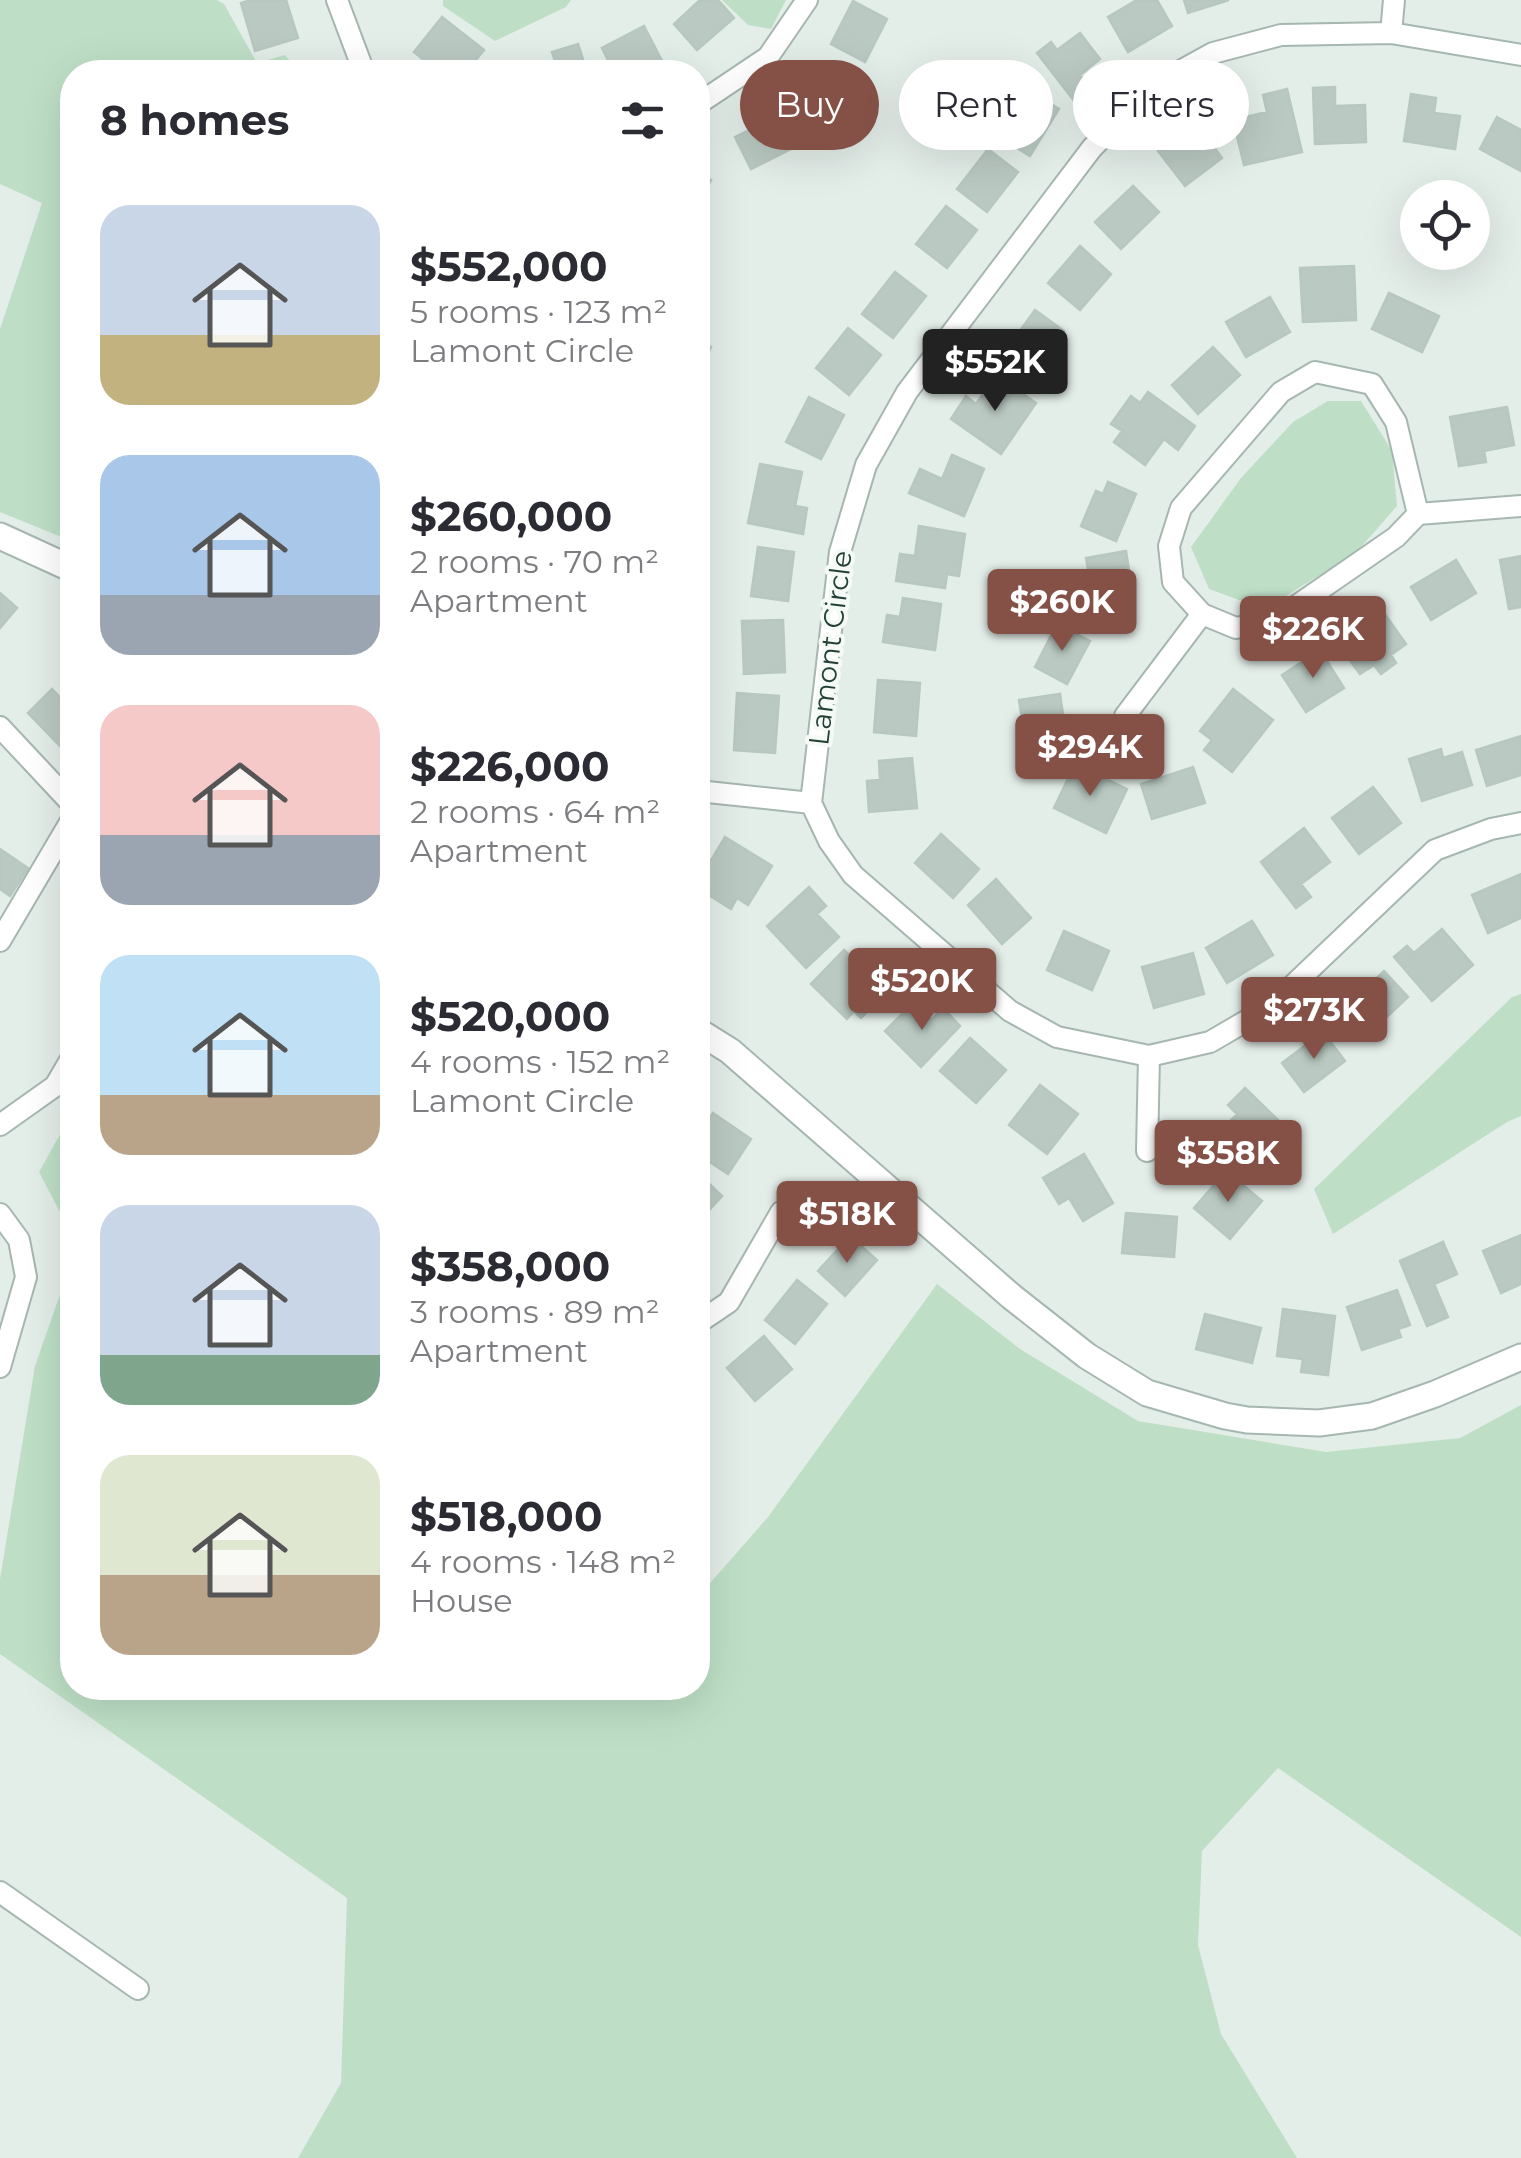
<!DOCTYPE html>
<meta charset="utf-8">
<style>
:root{--surface:#fff;--page:#f2f2f3;--text:#2b2b33;--muted:#7c7c81;--accent:#855147}
body{margin:0;font-family:Montserrat,sans-serif;background:var(--page);color:var(--text);height:100vh;display:flex;flex-direction:column;font-size:38px;white-space:nowrap}
*{box-sizing:border-box;margin:0}
p{font-size:32px;color:var(--muted)}
.icon{flex:none;width:55px;height:55px;fill:none;stroke:currentColor;stroke-width:2;stroke-linecap:round;stroke-linejoin:round}
.map{position:relative;flex:1;overflow:hidden}
.panel{position:absolute;left:60px;top:60px;width:650px;height:1640px;display:flex;flex-direction:column;background:var(--surface);border-radius:40px;box-shadow:0 10px 40px #0002}
.panel>*{flex:none}
.top-card{position:absolute;left:740px;top:60px;width:630px;height:90px;display:flex;gap:20px}
.tools{position:absolute;left:1400px;top:180px;display:grid;gap:20px}
.tools a{display:grid;place-items:center;width:90px;height:90px;border-radius:50%;background:var(--surface);box-shadow:0 10px 40px #0002;font-size:50px}
.price{position:absolute;translate:-50% -85px;padding:0 22px;border-radius:10px;background:var(--accent);color:#fff;font-size:32px;line-height:65px;filter:drop-shadow(0 2px 5px #0008)}
.price::after{content:'';position:absolute;left:50%;top:60px;width:30px;height:22px;margin-left:-15px;background:inherit;clip-path:polygon(0 0,100% 0,50% 100%)}
.price.active{background:#222;color:#fff}
ul{padding:0;list-style:none}
li{display:flex;align-items:center;gap:30px;height:250px;padding:0 40px}
li span{display:grid;place-items:center;flex:none;width:280px;height:200px;border-radius:30px;color:#555}
li>.icon{margin-inline-start:auto}
span .icon{width:120px;height:120px;fill:#fffc;stroke-width:1}
li b{font-size:42px}
h2{display:flex;justify-content:space-between;align-items:center;height:120px;padding:0 40px;font-size:42px}
.tag{padding:0 35px;border-radius:45px;background:var(--surface);box-shadow:0 10px 40px #0002;font-size:35px;line-height:90px}
.tag.active{background:var(--accent);color:#fff}
.map>svg:first-child{display:block}
.green{fill:#bedfc6}
.building{fill:#bac9c2;stroke:#b7c8c0;stroke-width:2.5}
.lines{fill:none;stroke-linecap:round;stroke-linejoin:round}
.minor-casing{stroke:#a6b6b0;stroke-width:24}
.tertiary-casing{stroke:#a6b6b0;stroke-width:29}
.minor{stroke:#fff;stroke-width:20}
.tertiary{stroke:#fff;stroke-width:25}
.labels{text-anchor:middle;stroke-width:8;stroke-linejoin:round;paint-order:stroke}
.street-label{font-size:28px;fill:#234037;stroke:#f5faf7}
</style>
<div class="map">
<svg width="1521" height="2158" viewBox="0 0 1521 2158">
<rect width="100%" height="100%" fill="#e4eee9"/>
<path class="green" d="M0 0H217L224 4 257 63 285 55 299 72H72V523L59 536 0 512V329L42 203 0 184Z
M443 0H571L566 7 495 41 443 6Z
M722 0H786L771 29 748 25Z
M1328 401H1361L1392 451 1397 506 1355 554 1264 609 1209 589 1191 547 1241 478 1293 422Z
M1521 994V1116L1507 1122 1333 1234 1314 1189 1512 997Z
M72 1113V1235L39 1172Z
M72 1260V1688H698V1597L768 1517 937 1284 1020 1349 1138 1421 1326 1452 1460 1438 1521 1405V1937L1278 1768 1202 1851 1198 1945 1221 2034 1297 2158H298L341 2083 347 1898 0 1654V1579L35 1366Z"/>
<path class="building" d="M251 0H286L298 38 255 51 241 3Z
M700 0H718L734 18 697 50 674 24Z
M1137 0H1157L1172 26 1128 52 1108 17Z
M1184 0H1229L1188 13Z
M853 1 887 19 865 62 831 44Z
M442 17 484 50 466 72H439L414 52Z
M644 26 663 63 643 72H614L602 48Z
M1080 33 1100 59 1080 75 1091 90 1075 102 1037 53 1051 42 1057 50Z
M578 44 587 72H530L556 64 552 52Z
M818 66 845 88 835 101 841 105 820 131 788 105Z
M1019 84 1059 109 1030 156 990 131Z
M1335 87V106L1365 105 1366 142 1315 144 1313 88Z
M1287 89 1302 152 1244 165 1233 120 1267 112 1263 95Z
M1411 94 1436 98 1434 113 1460 116 1455 149 1404 141Z
M778 116 793 148 751 169 735 137Z
M1497 117 1521 130V171L1480 149Z
M1202 131 1222 158 1185 186 1158 151 1173 139 1180 148Z
M988 149 1018 172 987 212 957 189Z
M698 173 711 180 698 205Z
M1133 186 1159 212 1121 249 1095 222Z
M946 206 977 230 947 268 916 244Z
M1080 246 1111 274 1080 310 1048 283Z
M1354 266 1356 320 1303 322 1300 268Z
M895 272 926 296 893 338 862 314Z
M1389 293 1439 316 1422 352 1372 329Z
M1270 297 1290 332 1246 357 1226 322Z
M1035 310 1064 331 1030 378 1001 357Z
M848 328 881 355 849 395 816 368Z
M698 340 711 347 698 376Z
M1213 347 1240 375 1198 414 1172 385Z
M996 375 1036 403 1001 454 951 419 966 396 976 404Z
M1148 392 1195 426 1178 450 1164 439 1145 465 1114 442 1122 431 1111 424 1131 396 1140 403Z
M809 397 844 415 821 459 786 442Z
M1507 407 1514 445 1484 451 1486 462 1459 466 1450 417Z
M952 455 984 469 964 516 909 493 920 469 942 479Z
M760 464 802 472 795 506 807 508 803 534 748 523Z
M1108 482 1136 494 1116 541 1081 526 1096 491 1103 494Z
M919 526 965 534 959 576 947 574 945 588 896 581 900 554 915 556Z
M758 547 794 552 788 601 751 596Z
M1126 551 1134 602 1095 609 1086 558Z
M1521 556V607L1509 609 1500 560Z
M1456 560 1476 593 1431 620 1411 587Z
M0 593 17 608 0 628Z
M903 598 941 604 935 650 883 642 887 615 900 617Z
M1384 613 1406 644 1391 655 1396 663 1381 674 1374 665 1360 674 1338 644Z
M783 620 785 672 744 674 742 621Z
M1057 624 1090 641 1067 684 1035 667Z
M1320 650 1344 688 1306 712 1282 675Z
M878 680 920 683 916 736 874 732Z
M52 689 72 710V735L60 746 28 713Z
M1233 689 1273 720 1232 772 1204 750 1212 740 1200 731Z
M737 693 779 696 775 753 734 750Z
M1060 694 1067 742 1027 749 1019 700Z
M1521 736V775L1487 786 1476 750Z
M1441 749 1443 758 1462 752 1472 785 1422 801 1409 759Z
M912 758 917 808 869 812 867 781 880 780 879 761Z
M1075 764 1127 789 1106 833 1054 808Z
M1193 767 1205 803 1152 819 1141 784Z
M1373 787 1401 823 1359 854 1332 818Z
M1304 828 1330 862 1301 884 1311 897 1296 908 1261 862Z
M941 834 979 869 953 898 915 863Z
M725 837 772 866 748 905 737 898 731 909 698 888V882Z
M0 849 28 868 10 896 0 889Z
M1521 874V918L1488 933 1472 895Z
M996 879 1031 918 1002 944 968 905Z
M809 887 826 906 817 914 839 937 806 968 767 926Z
M1252 921 1273 955 1227 983 1206 948Z
M1442 929 1473 965 1432 1001 1394 957 1407 946 1414 953Z
M1064 931 1109 951 1092 990 1047 970Z
M844 950 866 971 882 955 903 975 861 1018 854 1011 847 1019 811 984Z
M1193 953 1204 994 1154 1008 1142 967Z
M1384 971 1408 997 1373 1030 1349 1004Z
M913 1003 931 1020 943 1008 960 1026 921 1067 885 1031Z
M1323 1032 1345 1061 1304 1092 1282 1063Z
M970 1038 1006 1070 976 1103 940 1071Z
M1040 1085 1078 1114 1047 1154 1009 1125Z
M1245 1088 1279 1121 1243 1158 1218 1134 1237 1114 1228 1105Z
M713 1113 751 1139 728 1174 698 1154V1136Z
M1084 1154 1113 1203 1083 1221 1069 1198 1059 1204 1043 1178Z
M1226 1171 1262 1201 1230 1239 1194 1208Z
M698 1173 722 1196 698 1222Z
M1126 1213 1177 1217 1174 1257 1122 1253Z
M1521 1235V1284L1501 1293 1483 1251Z
M850 1236 877 1260 845 1296 818 1271Z
M1443 1242 1457 1274 1434 1284 1448 1317 1427 1326 1400 1261Z
M797 1280 827 1304 795 1344 765 1320Z
M1397 1290 1410 1325 1398 1329 1401 1337 1362 1350 1347 1307Z
M1283 1309 1335 1316 1328 1375 1301 1372 1303 1359 1277 1356Z
M1205 1314 1261 1328 1252 1363 1196 1349Z
M764 1336 792 1369 755 1401 727 1368Z"/>
<g class="lines">
<defs>
<path id="minor" d="M337 0 364 72
M1391 33 1394 0
M1521 55 1391 33 1281 35 1213 53 1153 86 1092 148 907 392 866 465 840 552 811 803 829 841 853 875 1010 1011 1057 1037 1149 1056 1210 1042 1270 1007 1435 850 1491 829 1521 823
M698 104 768 57 807 0
M1418 514 1396 422 1372 384 1315 372 1281 392 1181 508 1169 546 1173 582 1202 614 1236 628 1276 620 1396 537 1418 514 1521 506
M1125 716 1202 614
M0 727 72 804
M698 791 811 803
M0 941 72 819
M0 1125 55 1086 72 1057
M1147 1151 1149 1056
M0 1214 19 1240 26 1277 0 1367
M698 1323 729 1302 781 1212
M0 1892 138 1989"/>
<path id="tertiary" d="M0 536 72 569
M698 1031 730 1051 1012 1297 1087 1356 1147 1393 1225 1416 1247 1420 1319 1423 1372 1416 1435 1394 1521 1357"/>
</defs>
<use href="#minor" class="minor-casing"/>
<use href="#tertiary" class="tertiary-casing"/>
<use href="#minor" class="minor"/>
<use href="#tertiary" class="tertiary"/>
</g>
<g class="labels">
<g class="street-label">
<text transform="translate(830 648) rotate(-83)" y="10">Lamont Circle</text>
</g>
</g>
</svg>
<div class="tools">
<a><svg class="icon" aria-label="locate" viewBox="0 0 24 24"><circle cx="12" cy="12" r="6"/><path d="M12 2v4M12 18v4M2 12h4M18 12h4"/></svg></a>
</div>
<b class="price active" style="left:995px;top:414px">$552K</b>
<b class="price" style="left:1062px;top:654px">$260K</b>
<b class="price" style="left:1313px;top:681px">$226K</b>
<b class="price" style="left:1090px;top:799px">$294K</b>
<b class="price" style="left:922px;top:1033px">$520K</b>
<b class="price" style="left:1314px;top:1062px">$273K</b>
<b class="price" style="left:1228px;top:1205px">$358K</b>
<b class="price" style="left:847px;top:1266px">$518K</b>
<div class="top-card">
<a class="tag active">Buy</a>
<a class="tag">Rent</a>
<a class="tag">Filters</a>
</div>
<section class="panel">
<h2>8 homes<svg class="icon" aria-label="filters" viewBox="0 0 24 24"><path d="M4 7h16M4 17h16"/><circle cx="9" cy="7" r="2"/><circle cx="15" cy="17" r="2"/></svg></h2>
<ul>
<li><span style="background:linear-gradient(#c9d6e8 65%,#c2b280 0)"><svg class="icon" aria-label="home" viewBox="0 0 24 24"><path d="M3 11l9-7 9 7M6 9v11h12V9"/></svg></span><div><b>$552,000</b><p>5 rooms · 123 m²</p><p>Lamont Circle</p></div></li>
<li><span style="background:linear-gradient(#a9c7e8 70%,#9aa5b1 0)"><svg class="icon" aria-label="home" viewBox="0 0 24 24"><path d="M3 11l9-7 9 7M6 9v11h12V9"/></svg></span><div><b>$260,000</b><p>2 rooms · 70 m²</p><p>Apartment</p></div></li>
<li><span style="background:linear-gradient(#f6c9c9 65%,#9aa5b1 0)"><svg class="icon" aria-label="home" viewBox="0 0 24 24"><path d="M3 11l9-7 9 7M6 9v11h12V9"/></svg></span><div><b>$226,000</b><p>2 rooms · 64 m²</p><p>Apartment</p></div></li>
<li><span style="background:linear-gradient(#bfe0f5 70%,#b9a48a 0)"><svg class="icon" aria-label="home" viewBox="0 0 24 24"><path d="M3 11l9-7 9 7M6 9v11h12V9"/></svg></span><div><b>$520,000</b><p>4 rooms · 152 m²</p><p>Lamont Circle</p></div></li>
<li><span style="background:linear-gradient(#c9d6e8 75%,#7fa58c 0)"><svg class="icon" aria-label="home" viewBox="0 0 24 24"><path d="M3 11l9-7 9 7M6 9v11h12V9"/></svg></span><div><b>$358,000</b><p>3 rooms · 89 m²</p><p>Apartment</p></div></li>
<li><span style="background:linear-gradient(#dfe7d0 60%,#b9a48a 0)"><svg class="icon" aria-label="home" viewBox="0 0 24 24"><path d="M3 11l9-7 9 7M6 9v11h12V9"/></svg></span><div><b>$518,000</b><p>4 rooms · 148 m²</p><p>House</p></div></li>
</ul>
</section>
</div>
